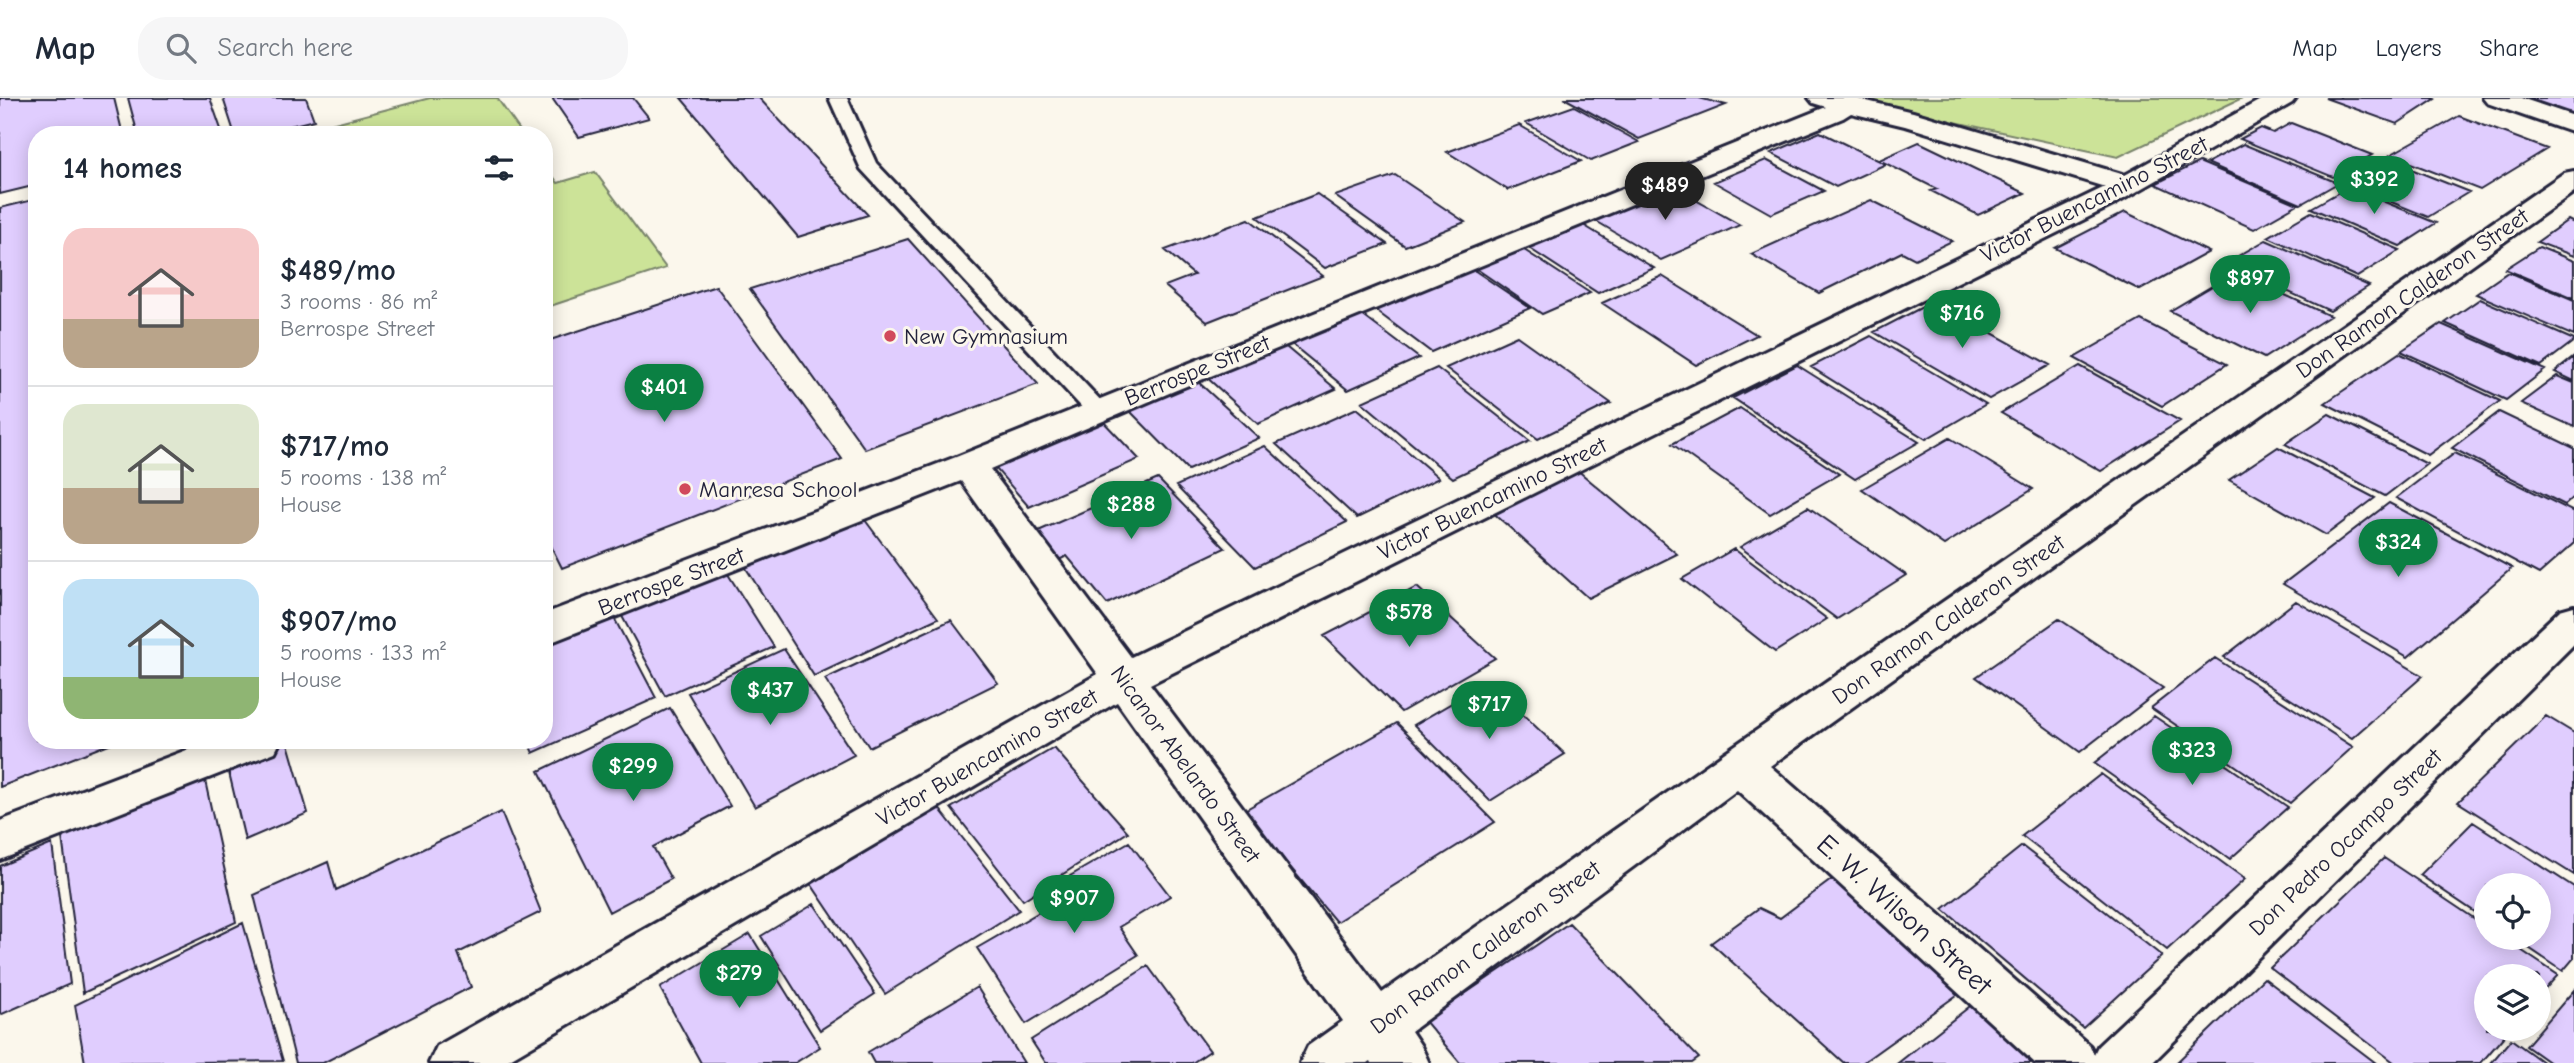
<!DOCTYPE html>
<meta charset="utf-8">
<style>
:root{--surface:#fff;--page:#f6f6f7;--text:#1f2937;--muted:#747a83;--line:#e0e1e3;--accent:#0b8043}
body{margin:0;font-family:"Comic Neue",sans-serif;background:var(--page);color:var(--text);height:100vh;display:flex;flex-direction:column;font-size:26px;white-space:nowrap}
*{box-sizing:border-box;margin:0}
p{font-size:23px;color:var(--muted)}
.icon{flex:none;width:38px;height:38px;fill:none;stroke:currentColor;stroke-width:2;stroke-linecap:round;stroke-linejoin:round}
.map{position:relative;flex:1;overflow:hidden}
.details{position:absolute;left:28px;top:28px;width:525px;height:623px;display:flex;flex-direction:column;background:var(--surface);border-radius:28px;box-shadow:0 4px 18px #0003}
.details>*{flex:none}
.tools{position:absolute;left:2474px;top:775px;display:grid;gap:14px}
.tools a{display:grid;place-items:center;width:77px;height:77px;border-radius:50%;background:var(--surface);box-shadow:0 4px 18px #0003;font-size:35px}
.price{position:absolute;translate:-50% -60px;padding:0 16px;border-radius:24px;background:var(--accent);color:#fff;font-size:23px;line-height:46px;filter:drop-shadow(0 2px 4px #0008)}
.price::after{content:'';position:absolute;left:50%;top:42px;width:21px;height:16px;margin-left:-10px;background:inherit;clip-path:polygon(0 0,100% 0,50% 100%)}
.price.on{background:#222;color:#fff}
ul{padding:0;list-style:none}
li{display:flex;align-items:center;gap:21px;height:175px;padding:0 35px}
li+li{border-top:2px solid var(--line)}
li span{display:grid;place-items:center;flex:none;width:196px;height:140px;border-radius:21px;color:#555}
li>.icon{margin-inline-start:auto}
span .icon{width:84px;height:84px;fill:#fffc;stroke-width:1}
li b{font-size:30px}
h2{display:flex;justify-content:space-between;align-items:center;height:84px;padding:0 35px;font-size:30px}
header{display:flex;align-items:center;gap:42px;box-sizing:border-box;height:98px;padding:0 35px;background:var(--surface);border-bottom:2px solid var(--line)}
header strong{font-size:33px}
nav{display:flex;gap:38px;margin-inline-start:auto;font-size:24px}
.search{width:490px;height:63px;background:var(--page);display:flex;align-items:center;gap:18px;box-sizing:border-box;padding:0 24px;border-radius:28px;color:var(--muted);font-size:26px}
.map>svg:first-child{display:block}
.green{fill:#cce398;stroke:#77826a;stroke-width:2}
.building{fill:#e0cdfe;stroke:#22223b;stroke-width:2}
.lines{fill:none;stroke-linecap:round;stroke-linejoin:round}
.lane-casing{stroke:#22223b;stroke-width:6}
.street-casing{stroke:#22223b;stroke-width:6}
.lane{fill:#fbf7ec;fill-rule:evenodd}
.street{fill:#fbf7ec;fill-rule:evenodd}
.poi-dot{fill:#d1495b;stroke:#fbf7ec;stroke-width:2.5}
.labels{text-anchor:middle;stroke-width:6;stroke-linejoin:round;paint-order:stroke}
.street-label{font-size:23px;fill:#22223b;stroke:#fbf7ec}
.poi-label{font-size:23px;fill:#22223b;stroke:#fbf7ec;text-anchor:start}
.near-street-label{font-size:28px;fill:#22223b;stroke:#fbf7ec}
</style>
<header>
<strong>Map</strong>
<div class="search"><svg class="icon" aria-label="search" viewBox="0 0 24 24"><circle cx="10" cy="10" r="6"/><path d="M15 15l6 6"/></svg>Search here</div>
<nav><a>Map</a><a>Layers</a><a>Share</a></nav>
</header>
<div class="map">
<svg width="2574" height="965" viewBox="0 0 2574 965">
<rect width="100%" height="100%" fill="#fbf7ec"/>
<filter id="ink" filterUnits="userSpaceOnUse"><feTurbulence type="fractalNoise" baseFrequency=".0143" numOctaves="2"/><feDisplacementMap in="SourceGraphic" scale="14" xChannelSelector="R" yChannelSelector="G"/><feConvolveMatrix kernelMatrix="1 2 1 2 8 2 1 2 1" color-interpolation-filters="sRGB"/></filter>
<g filter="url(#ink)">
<path class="green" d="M430 0H497L523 37H289Z
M1843 0H2242L2118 59Z
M544 66 558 85 595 74 666 170 544 210Z"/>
<path class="building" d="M0 0H114L123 37H37V87L0 96Z
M128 0H210L223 37H138Z
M223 0H306L314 22 254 37H235Z
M552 0H633L649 20 579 39Z
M681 0H759L868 117 798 139Z
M1564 0H1699L1726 7 1639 41Z
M2325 0H2433L2435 1 2397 26Z
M2512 0H2574V16L2568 20Z
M1574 8 1639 44 1591 63 1526 25Z
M2459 18 2547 51 2480 92 2390 57Z
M2291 25 2372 57 2333 79 2240 41 2261 30 2273 35Z
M1519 27 1581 63 1508 92 1447 54Z
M1820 34 1886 66 1836 89 1771 55Z
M1919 44 2025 95 1978 117 1931 93 1937 91 1879 62Z
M2243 46 2338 85 2301 106 2207 65Z
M2386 61 2469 94 2428 119 2345 85Z
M1766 62 1824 93 1771 116 1714 84Z
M2199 64 2298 106 2254 131 2155 86Z
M1395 77 1465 124 1405 148 1335 98Z
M1669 87 1740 127 1661 162 1591 120Z
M2348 89 2436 125 2400 148 2311 110Z
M1317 96 1387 146 1325 170 1257 119Z
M37 101V642H119L0 689V110Z
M1871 102 1952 143 1915 161 1902 154 1819 195 1751 156Z
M2125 114 2209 154 2140 192 2055 150Z
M2311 114 2400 152 2357 179 2268 139Z
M1249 121 1323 178 1207 224 1165 188 1194 177 1165 152Z
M1575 122 1654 170 1598 195 1521 145Z
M2568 122 2574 125V158L2537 144Z
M908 141 1038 286 865 351 750 191Z
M2266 142 2369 188 2330 213 2226 165Z
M1518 148 1590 195 1542 216 1471 167Z
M2539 149 2574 163V200L2505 171Z
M1468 168 1530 210 1431 254 1371 209Z
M2236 174 2330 218 2264 260 2170 213Z
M2508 174 2574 202V238L2476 196Z
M1662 178 1757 237 1696 267 1602 205Z
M716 188 842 361 562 470 544 434V244Z
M2480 201 2574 242V243L2541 268 2445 225Z
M1934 203 2050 267 1989 301 1874 234Z
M1358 214 1419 260 1348 292 1288 243Z
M2141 222 2227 266 2162 308 2074 260Z
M2441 226 2545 272 2506 302 2401 253Z
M1517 238 1611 305 1538 341 1446 270Z
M1871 238 1986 306 1926 341 1811 269Z
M1280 244 1336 291 1258 326 1203 276Z
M2399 255 2500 303 2428 357 2325 305Z
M2574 259V283L2555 274Z
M1797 267 1919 344 1855 381 1733 300Z
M2080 268 2180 323 2101 373 2001 315Z
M1437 270 1530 343 1453 380 1362 304Z
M2557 278 2574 285V329L2521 305Z
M1196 282 1259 340 1188 372 1127 310Z
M1357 310 1439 380 1357 420 1276 346Z
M1740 310 1839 376 1770 416 1672 346Z
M2499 314 2574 350V399L2565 407 2452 350Z
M2329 316 2427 366 2385 398 2285 346Z
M1099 319 1139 361 1029 409 990 364Z
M1950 340 2033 391 1944 447 1862 391Z
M1265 348 1347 424 1255 469 1176 388Z
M2278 349 2375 400 2326 437 2229 382Z
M2455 355 2574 414V445L2539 476 2396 400Z
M1576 371 1677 456 1588 500 1489 411Z
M1158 381 1225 450 1107 506 1067 458 1059 462 1036 434Z
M2389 405 2512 470 2408 559 2283 486Z
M1808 409 1906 477 1837 521 1740 449Z
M862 418 938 520 814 578 744 467Z
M1734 451 1827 521 1775 554 1682 481Z
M721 465 774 549 665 598 617 509Z
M1417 489 1495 560 1401 614 1324 538Z
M2296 503 2423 578 2352 640 2224 559Z
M612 516 656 600 533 655 527 642H544V544Z
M2059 521 2163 590 2080 654 1976 579Z
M951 522 998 585 869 649 825 581Z
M784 551 854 657 755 709 688 595Z
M2215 560 2353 649 2290 705 2151 610Z
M1488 584 1565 656 1490 703 1414 627Z
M670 610 730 708 653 749 671 781 609 814 539 673Z
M2154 618 2288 709 2230 761 2094 665Z
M2546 618 2574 635V777L2458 704Z
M1397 625 1495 724 1336 824 1243 713Z
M283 642H287L308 715 245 742 227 666Z
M1054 650 1128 734 1023 802 951 710Z
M2101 676 2245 781 2167 852 2022 738Z
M204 678 236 824 83 895 62 739Z
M935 705 1019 812 885 896 807 780Z
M501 714 541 814 458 855 471 889 323 965H296L254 797 328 764 336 792Z
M2473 724 2574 789V860L2563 873 2514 840H2539V788H2487V822L2420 777Z
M1129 744 1170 798 1119 829 1138 857 1026 926 977 850 1079 791 1070 778Z
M52 746 70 886 0 917V768Z
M2022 748 2162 858 2083 930 1943 811Z
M2384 760 2487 829V840H2503L2558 877 2539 898V878H2487V931H2510L2481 965H2395L2270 870Z
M1839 776 1964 892 1862 965H1844L1711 845 1759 810 1780 820Z
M814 806 875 896 820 932 761 838Z
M243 825 283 963 85 965 75 907Z
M1569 825 1699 960 1692 965H1460L1425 923Z
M750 836 820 949 795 965H701L660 890Z
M1148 868 1210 953 1192 965H1046L1031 942Z
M2264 880 2376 965H2176Z
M977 889 1024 965H874L868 954Z
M2574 892V965H2550L2526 948Z
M1979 901 2043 965H1898Z
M2511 941 2544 965H2491Z"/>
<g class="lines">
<defs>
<path id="lane" d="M829 0H847L876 65 1105 307 1109 312 1105 317H1089L861 71Z"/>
<path id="street" d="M1809 0H1854L1913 14 2125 77 2264 0H2296L2292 5 2115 106 1150 586 1382 895 1724 655 2564 75 2574 73V94L1770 668 2090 948 2094 956 2098 948 2560 512 2574 508V546L2152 965H2035L1737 692 1411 933 1421 948 1429 965H1372L1371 963 1368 965H1300L1308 948 1343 923 1117 604 503 965H429L437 948 1098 576 961 383 544 547V516L956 359 1826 9 1813 5ZM1851 15 1905 28 2105 89 1131 559 990 371 1174 293 1843 20Z
M2483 0H2521L2574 18V35L2487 5Z
M213 642H281L275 654 0 762V723Z"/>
</defs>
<use href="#lane" class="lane-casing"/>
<use href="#street" class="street-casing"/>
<use href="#lane" class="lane"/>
<use href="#street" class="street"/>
</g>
</g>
<g class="poi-dot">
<circle cx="890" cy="238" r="7"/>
<circle cx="685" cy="391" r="7"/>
</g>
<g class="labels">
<g class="street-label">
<text transform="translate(2094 101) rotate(-27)" y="8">Victor Buencamino Street</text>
<text transform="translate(2412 195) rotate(-35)" y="8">Don Ramon Calderon Street</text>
<text transform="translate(1197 272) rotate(-22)" y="8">Berrospe Street</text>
<text transform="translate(1492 400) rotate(-26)" y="8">Victor Buencamino Street</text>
<text transform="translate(671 483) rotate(-21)" y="8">Berrospe Street</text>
<text transform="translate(1948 521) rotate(-35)" y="8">Don Ramon Calderon Street</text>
<text transform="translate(987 659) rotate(-30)" y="8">Victor Buencamino Street</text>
<text transform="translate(1186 666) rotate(54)" y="8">Nicanor Abelardo Street</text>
<text transform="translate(2345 744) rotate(-44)" y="8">Don Pedro Ocampo Street</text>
<text transform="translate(1485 849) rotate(-36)" y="8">Don Ramon Calderon Street</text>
</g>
<g class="poi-label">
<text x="904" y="246">New Gymnasium</text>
<text x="699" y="399">Manresa School</text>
</g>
<g class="near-street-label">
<text transform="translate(1905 816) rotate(42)" y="10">E. W. Wilson Street</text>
</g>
</g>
</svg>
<div class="tools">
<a><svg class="icon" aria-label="locate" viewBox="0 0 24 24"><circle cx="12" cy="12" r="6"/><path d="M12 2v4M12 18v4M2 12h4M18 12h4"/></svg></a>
<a><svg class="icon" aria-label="layers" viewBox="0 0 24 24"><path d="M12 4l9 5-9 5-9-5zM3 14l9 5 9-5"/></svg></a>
</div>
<b class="price" style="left:2374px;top:118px">$392</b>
<b class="price on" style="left:1665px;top:124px">$489</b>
<b class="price" style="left:2250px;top:217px">$897</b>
<b class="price" style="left:1962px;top:252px">$716</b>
<b class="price" style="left:664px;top:326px">$401</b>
<b class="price" style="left:1131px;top:443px">$288</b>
<b class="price" style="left:2398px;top:481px">$324</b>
<b class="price" style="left:1409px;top:551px">$578</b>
<b class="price" style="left:770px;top:629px">$437</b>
<b class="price" style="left:1489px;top:643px">$717</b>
<b class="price" style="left:2192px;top:689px">$323</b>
<b class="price" style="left:633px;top:705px">$299</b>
<b class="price" style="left:1074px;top:837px">$907</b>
<b class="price" style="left:739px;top:912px">$279</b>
<section class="details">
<h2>14 homes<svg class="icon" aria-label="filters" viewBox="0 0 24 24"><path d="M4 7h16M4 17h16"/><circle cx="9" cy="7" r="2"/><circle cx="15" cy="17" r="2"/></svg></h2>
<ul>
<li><span style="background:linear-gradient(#f6c9c9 65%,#b9a48a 0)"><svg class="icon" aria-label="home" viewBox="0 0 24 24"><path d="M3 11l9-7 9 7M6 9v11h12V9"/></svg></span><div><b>$489/mo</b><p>3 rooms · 86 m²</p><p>Berrospe Street</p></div></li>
<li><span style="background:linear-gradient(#dfe7d0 60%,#b9a48a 0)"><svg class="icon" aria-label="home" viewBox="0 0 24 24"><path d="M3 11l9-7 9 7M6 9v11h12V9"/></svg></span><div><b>$717/mo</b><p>5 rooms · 138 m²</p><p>House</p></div></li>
<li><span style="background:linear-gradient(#bfe0f5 70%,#8fb573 0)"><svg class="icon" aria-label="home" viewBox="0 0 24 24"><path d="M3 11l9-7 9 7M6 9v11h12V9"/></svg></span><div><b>$907/mo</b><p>5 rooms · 133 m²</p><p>House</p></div></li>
</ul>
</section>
</div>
